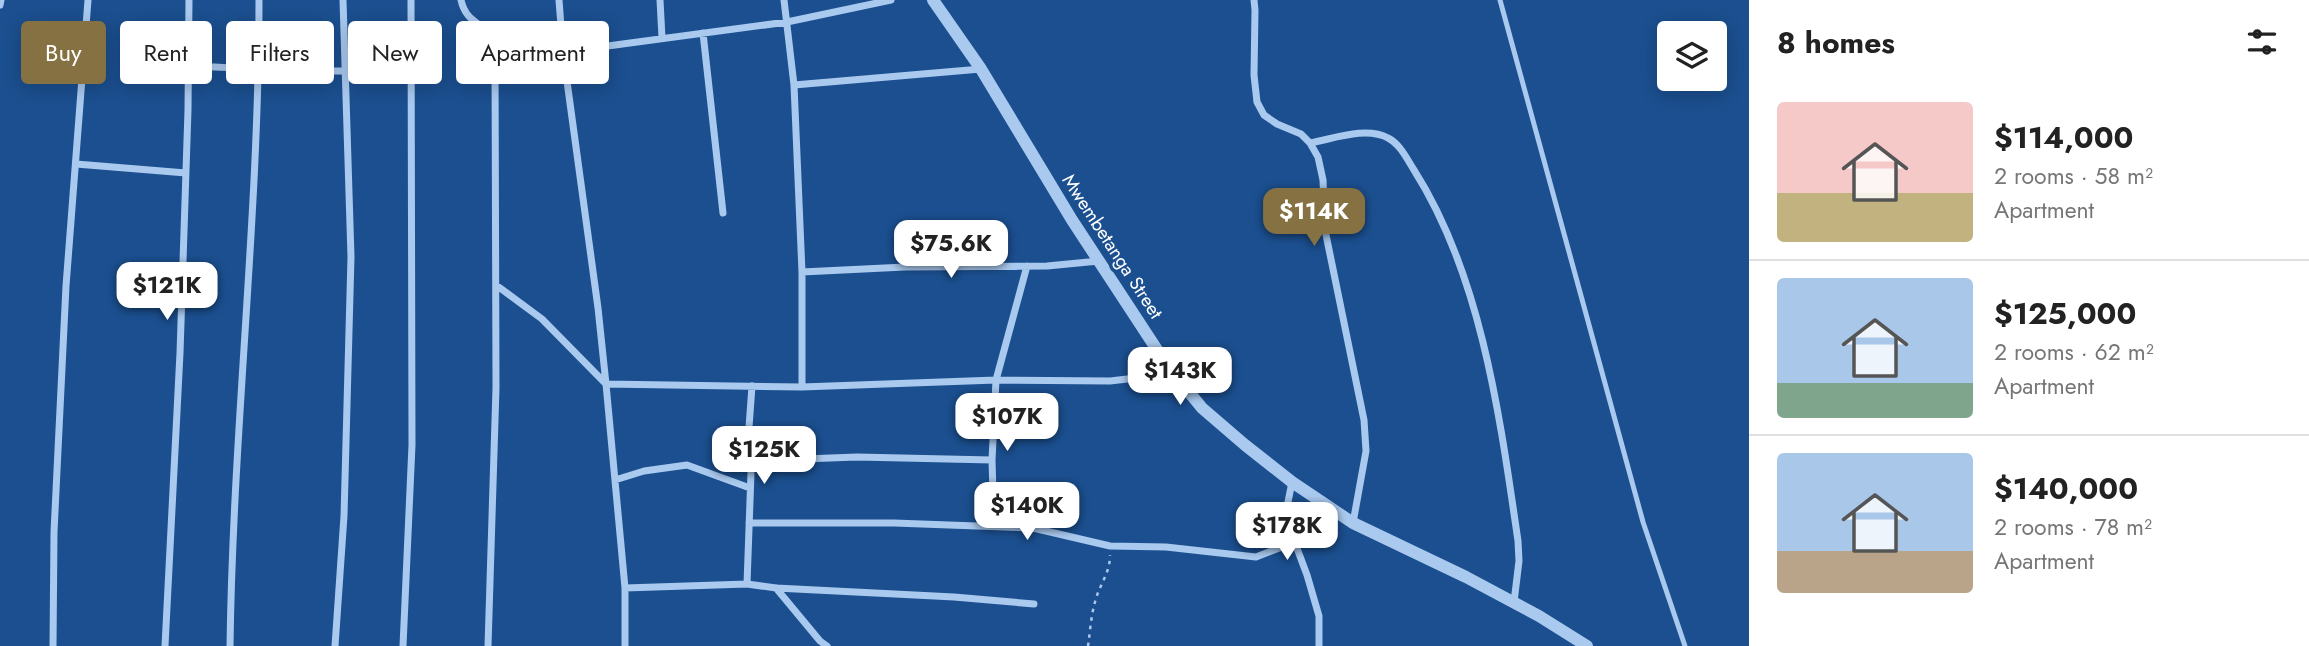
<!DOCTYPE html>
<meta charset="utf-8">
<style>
:root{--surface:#fff;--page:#f6f6f6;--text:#222;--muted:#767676;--line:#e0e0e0;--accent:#857141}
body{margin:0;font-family:Jost,sans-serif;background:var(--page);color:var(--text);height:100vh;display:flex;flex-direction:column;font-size:26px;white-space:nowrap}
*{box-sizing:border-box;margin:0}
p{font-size:23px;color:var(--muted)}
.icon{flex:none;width:38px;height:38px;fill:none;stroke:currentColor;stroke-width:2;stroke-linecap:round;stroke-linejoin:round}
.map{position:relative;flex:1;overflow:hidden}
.panel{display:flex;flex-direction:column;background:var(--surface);width:560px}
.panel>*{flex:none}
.guide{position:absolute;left:21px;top:21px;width:665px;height:63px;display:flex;gap:14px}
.controls{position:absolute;left:1657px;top:21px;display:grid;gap:14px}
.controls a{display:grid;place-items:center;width:70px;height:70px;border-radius:7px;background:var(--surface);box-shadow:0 4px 18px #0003;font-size:35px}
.price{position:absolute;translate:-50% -60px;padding:0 16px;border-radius:14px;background:#fff;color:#222;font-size:23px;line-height:46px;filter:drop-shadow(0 2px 4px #0008)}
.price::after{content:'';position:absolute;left:50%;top:42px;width:21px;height:16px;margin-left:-10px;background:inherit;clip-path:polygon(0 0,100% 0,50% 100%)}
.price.on{background:var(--accent);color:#fff}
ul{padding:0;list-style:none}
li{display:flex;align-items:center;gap:21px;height:175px;padding:0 28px}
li+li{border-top:2px solid var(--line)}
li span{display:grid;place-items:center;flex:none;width:196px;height:140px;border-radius:7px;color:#555}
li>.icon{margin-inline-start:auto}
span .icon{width:84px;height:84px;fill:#fffc;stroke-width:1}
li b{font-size:30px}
h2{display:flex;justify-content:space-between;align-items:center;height:84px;padding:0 28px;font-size:30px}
.pill{padding:0 24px;border-radius:7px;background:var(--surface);box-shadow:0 4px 18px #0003;font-size:24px;line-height:63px}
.pill.on{background:var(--accent);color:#fff}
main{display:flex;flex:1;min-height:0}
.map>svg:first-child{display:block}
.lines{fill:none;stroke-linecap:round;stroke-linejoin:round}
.path{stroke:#a9c9ee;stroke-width:2.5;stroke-dasharray:3.5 5;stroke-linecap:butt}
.service{stroke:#a9c9ee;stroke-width:5}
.minor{stroke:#a9c9ee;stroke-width:7}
.tertiary{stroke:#a9c9ee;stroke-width:12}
.labels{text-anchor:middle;stroke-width:7;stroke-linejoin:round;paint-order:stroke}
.street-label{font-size:19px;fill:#fff;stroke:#1b4f8f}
</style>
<main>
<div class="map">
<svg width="1749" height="646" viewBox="0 0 1749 646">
<rect width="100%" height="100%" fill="#1b4f8f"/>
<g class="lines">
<path class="path" d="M1088 646C1090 632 1091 616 1095 602 1099 585 1110 574 1110 555"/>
<path class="service" d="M1500 0 1643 522 1685 646"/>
<path class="minor" d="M461 0C468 31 493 18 495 55L496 388 488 646
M559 0 563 52 598 308 606 384 625 588V646
M660 0 662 38
M784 0 794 85 802 272V387
M1254 0 1255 10 1254 75 1257 102 1264 115 1277 124 1301 134 1310 143 1318 157 1323 180 1325 230 1364 420 1366 451 1353 523
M0 5 1 0
M703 33 723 213
M563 52 787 22 891 0
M188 66C240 68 292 71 344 71
M794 85 981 69
M1310 143C1333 139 1366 126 1388 138 1400 144 1407 159 1414 170 1482 277 1500 418 1518 541L1519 561 1514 602
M76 164 186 173
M802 272 905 267 1047 266 1099 261
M496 285 542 319 606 384 802 387 996 380 1110 381 1136 378 1167 365
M750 454 776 460 857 457 992 460
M615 480 644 471 687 465 750 488
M1292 482 1287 507 1289 527 1307 575 1319 616V646
M749 523H894L1033 528 1110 546 1166 547 1256 557 1295 542
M994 526 992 460 996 380 1027 266
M747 584 751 473 748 441 752 386
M625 588 747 584 776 588 954 597 1034 604
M776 588 820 641 827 646
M53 646 54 532 66 286 88 0
M165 646 180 353 188 110 189 0
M230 646C233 430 259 216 259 0
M335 646 344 516 351 257 343 0
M403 646 412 445 411 0"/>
<path class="tertiary" d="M933 0 981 69 1072 220 1167 365 1202 408 1245 445 1292 482 1353 523 1466 577 1539 616 1587 646"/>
</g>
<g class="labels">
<g class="street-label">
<text transform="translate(1113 246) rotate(57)" y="7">Mwembetanga Street</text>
</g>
</g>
</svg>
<div class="controls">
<a><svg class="icon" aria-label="layers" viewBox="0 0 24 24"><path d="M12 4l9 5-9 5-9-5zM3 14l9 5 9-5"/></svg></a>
</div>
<b class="price on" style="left:1314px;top:248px">$114K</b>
<b class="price" style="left:951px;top:280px">$75.6K</b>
<b class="price" style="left:167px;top:322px">$121K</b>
<b class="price" style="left:1180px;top:407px">$143K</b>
<b class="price" style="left:1007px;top:453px">$107K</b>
<b class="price" style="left:764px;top:486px">$125K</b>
<b class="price" style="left:1027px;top:542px">$140K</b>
<b class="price" style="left:1287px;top:562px">$178K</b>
<div class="guide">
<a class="pill on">Buy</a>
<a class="pill">Rent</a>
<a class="pill">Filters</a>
<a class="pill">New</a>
<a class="pill">Apartment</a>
</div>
</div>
<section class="panel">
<h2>8 homes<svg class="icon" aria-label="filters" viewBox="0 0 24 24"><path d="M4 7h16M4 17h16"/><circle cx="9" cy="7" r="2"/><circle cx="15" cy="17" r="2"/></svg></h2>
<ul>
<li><span style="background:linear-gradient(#f6c9c9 65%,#c2b280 0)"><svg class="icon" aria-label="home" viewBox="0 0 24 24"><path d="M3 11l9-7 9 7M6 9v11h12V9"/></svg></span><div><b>$114,000</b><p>2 rooms · 58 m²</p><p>Apartment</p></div></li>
<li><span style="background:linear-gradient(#a9c7e8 75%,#7fa58c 0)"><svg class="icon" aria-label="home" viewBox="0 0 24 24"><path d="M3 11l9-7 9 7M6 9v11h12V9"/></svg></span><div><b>$125,000</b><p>2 rooms · 62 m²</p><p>Apartment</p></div></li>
<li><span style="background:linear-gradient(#a9c7e8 70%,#b9a48a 0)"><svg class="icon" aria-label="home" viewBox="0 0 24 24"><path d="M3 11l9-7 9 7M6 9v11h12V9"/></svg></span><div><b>$140,000</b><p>2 rooms · 78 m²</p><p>Apartment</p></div></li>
</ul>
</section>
</main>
